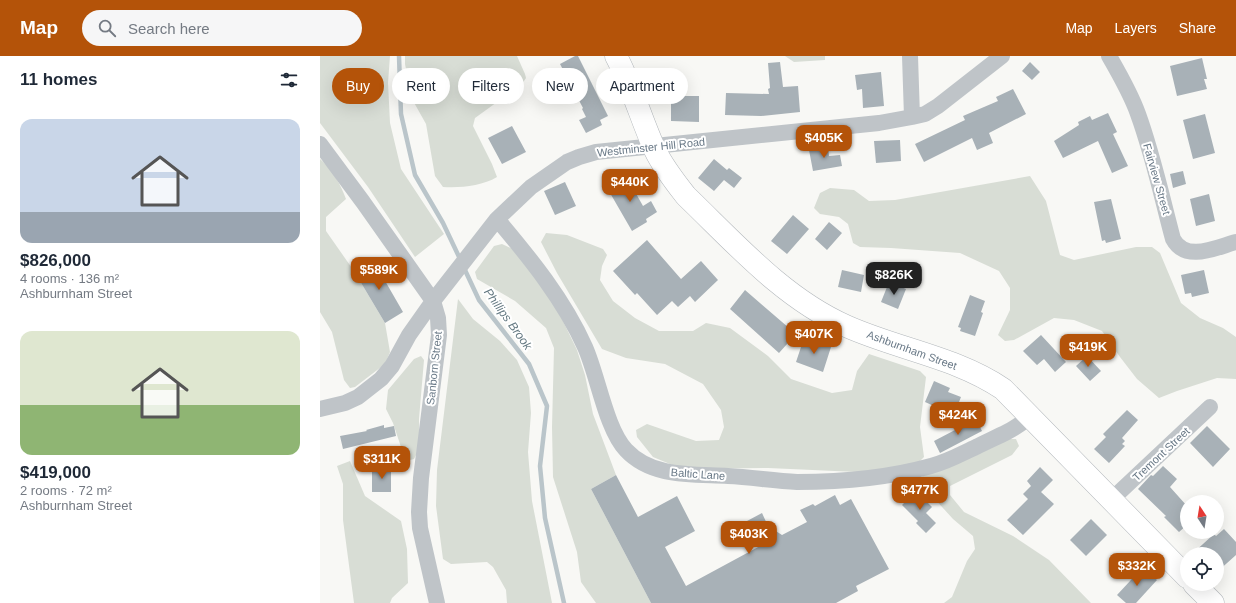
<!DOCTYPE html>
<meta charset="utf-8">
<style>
:root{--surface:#fff;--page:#f6f6f7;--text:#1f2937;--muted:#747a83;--accent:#b45309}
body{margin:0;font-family:Arial,sans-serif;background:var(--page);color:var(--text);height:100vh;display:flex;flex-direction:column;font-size:15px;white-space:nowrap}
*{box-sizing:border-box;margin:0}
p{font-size:13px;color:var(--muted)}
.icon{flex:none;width:22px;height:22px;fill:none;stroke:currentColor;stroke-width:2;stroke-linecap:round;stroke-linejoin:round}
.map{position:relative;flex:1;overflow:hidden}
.sheet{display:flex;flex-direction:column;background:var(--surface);width:320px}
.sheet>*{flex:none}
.guide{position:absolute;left:12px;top:12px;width:380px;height:36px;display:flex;gap:8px}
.needle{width:26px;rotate:348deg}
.buttons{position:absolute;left:860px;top:439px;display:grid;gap:8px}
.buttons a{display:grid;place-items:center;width:44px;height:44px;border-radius:50%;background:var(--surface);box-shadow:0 4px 16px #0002;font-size:20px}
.price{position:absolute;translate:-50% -34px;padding:0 9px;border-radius:8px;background:var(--accent);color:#fff;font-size:13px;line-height:26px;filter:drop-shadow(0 1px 2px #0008)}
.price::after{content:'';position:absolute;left:50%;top:24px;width:12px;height:9px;margin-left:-6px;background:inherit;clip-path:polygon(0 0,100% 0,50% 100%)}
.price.selected{background:#222;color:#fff}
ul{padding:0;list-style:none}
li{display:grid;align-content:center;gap:8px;height:212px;padding:0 20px}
li span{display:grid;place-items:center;height:124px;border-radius:12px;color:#555}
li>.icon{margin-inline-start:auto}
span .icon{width:72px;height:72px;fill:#fffc;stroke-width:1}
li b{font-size:17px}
h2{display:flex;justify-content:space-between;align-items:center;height:48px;padding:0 20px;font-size:17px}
.chip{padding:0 14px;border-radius:18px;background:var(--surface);box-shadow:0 4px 16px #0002;font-size:14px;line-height:36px}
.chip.selected{background:var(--accent);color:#fff}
header{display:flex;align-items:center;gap:24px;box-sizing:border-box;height:56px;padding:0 20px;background:var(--accent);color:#fff}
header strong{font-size:19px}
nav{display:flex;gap:22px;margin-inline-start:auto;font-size:14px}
.search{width:280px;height:36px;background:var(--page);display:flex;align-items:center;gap:10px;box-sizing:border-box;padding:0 14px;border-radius:22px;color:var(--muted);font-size:15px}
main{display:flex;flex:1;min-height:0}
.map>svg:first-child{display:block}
.green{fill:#d8ddd5}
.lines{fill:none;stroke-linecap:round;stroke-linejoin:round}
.stream{stroke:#bac5ca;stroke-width:4.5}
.building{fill:#a8b1b7}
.primary-casing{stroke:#b3b8bc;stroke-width:23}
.street{stroke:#bfc4c8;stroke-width:16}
.primary{stroke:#fff;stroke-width:22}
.labels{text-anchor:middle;stroke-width:4;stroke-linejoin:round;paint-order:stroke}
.street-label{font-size:11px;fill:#687886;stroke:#fff}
.water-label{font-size:12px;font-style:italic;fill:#637881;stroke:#fff}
</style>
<header>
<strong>Map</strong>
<div class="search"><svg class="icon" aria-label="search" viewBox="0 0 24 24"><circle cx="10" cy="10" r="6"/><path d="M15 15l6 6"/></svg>Search here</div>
<nav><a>Map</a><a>Layers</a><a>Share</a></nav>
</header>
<main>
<section class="sheet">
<h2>11 homes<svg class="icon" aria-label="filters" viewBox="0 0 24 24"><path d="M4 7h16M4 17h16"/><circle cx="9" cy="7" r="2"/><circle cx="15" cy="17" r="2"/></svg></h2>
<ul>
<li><span style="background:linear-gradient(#c9d6e8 75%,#9aa5b1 0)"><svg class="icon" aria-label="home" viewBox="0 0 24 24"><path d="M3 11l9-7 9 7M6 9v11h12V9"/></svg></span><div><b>$826,000</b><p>4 rooms · 136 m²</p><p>Ashburnham Street</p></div></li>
<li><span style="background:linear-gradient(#dfe7d0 60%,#8fb573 0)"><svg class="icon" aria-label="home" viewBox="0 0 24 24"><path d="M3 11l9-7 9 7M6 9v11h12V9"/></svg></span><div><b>$419,000</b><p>2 rooms · 72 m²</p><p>Ashburnham Street</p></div></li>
</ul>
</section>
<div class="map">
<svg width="916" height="547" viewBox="0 0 916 547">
<rect width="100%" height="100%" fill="#f8f8f5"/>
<path class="green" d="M0 0H70L68 27 70 67 81 113 124 178 95 201 48 131 0 67Z
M85 0H197L205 18 206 22 202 28 155 62 153 70 172 108 177 121C162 130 141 132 123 131L115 120 106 68 92 43 85 8Z
M465 0H505V4L474 6Z
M0 103C12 113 21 129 26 143L6 161V175L34 215 65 267 70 296 65 308 35 331 30 332 24 324 12 276 0 256Z
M710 120 726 145 740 199 754 204 816 191H832L840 197 861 247 880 262 903 272 916 281V323L897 322 857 335 839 342 817 323 800 301 782 275 754 264 734 262 694 284 685 285 678 279 690 254V232L679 215 640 197 571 192 540 191 533 187 528 168 519 161 500 158 494 152 500 137 510 132 534 134 549 145 575 144Z
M226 177 247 179 283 193 287 199 282 210 280 224 293 245 315 262 339 275H373L386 267 410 272 448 300 471 323 512 337 532 334 537 315 549 298 600 315 606 321 600 371 604 401 594 411 537 416 448 412 362 413 333 401 317 381 316 374 327 368 376 385 399 384 404 371 401 354 383 328 345 308 306 302 282 293 237 217 221 186Z
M182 188 193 193 214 217 241 261 257 294 265 319 273 358 296 419 271 433 331 547H276L261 526 257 496 233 421 232 371 234 292 226 272 195 245 157 223 155 216 174 190Z
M138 243 153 263 180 285 197 304 209 331 211 357 208 396 212 445 232 547H187L186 534 173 511 167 506 131 508 123 503 116 450 117 414Z
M101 300 104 304 99 363V393L94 403 90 404 81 391 73 367 66 353 68 334 94 303Z
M689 383H696L699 390 692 399 630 430V439L644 456 693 480 729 504 771 547H624L632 541 647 505 655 493 653 480 633 463 602 429 601 421Z
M30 405 45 440 81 465 87 493 88 527 72 542 70 547H34L23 464V428L17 410Z"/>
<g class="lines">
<path class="stream" d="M79 0 81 58 95 119 123 167 141 205
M144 212 159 244 209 308 227 350 220 410 225 462 244 547"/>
</g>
<path class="building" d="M255 0H258L288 60 280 64 282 69 266 77 259 64 266 61 262 53 263 52 240 8Z
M882 2 887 23H884L887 33 857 40 850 10Z
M460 6 463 31 478 30 480 56 441 60 405 59 406 37 449 38 448 33 450 32 448 7Z
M710 6 720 16 712 24 702 15Z
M561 16 564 50 543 52 542 33 537 34 535 19Z
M693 33 706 58 669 77 673 87 657 94 652 82 604 106 595 88 645 64 643 60 678 45 676 41Z
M351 40H379V66L351 65Z
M788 57 797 76 793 78 808 110 792 117 778 85 743 102 734 85 759 69 758 66 770 60 772 64Z
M885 58 895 97 873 103 863 64Z
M192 70 206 96 182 108 168 82Z
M580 84 581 105 556 107 554 85Z
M508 91 509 100 520 99 522 110 493 115 489 94Z
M394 103 407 114 409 112 422 122 414 132 404 124 394 135 378 122Z
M863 115 866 128 853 132 850 118Z
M305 118 323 150 331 145 337 156 326 163 327 166 312 175 286 130Z
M245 126 256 150 235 159 224 135Z
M889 138 895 165 876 170 870 143Z
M791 143 801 183 786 187 785 184 782 185 774 146Z
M473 159 489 173 467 198 451 185Z
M509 166 522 177 507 194 495 183Z
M327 184 361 223 381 205 398 224 375 246 370 240 358 251 352 245 337 259 317 237 315 239 293 215Z
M53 204 83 256 65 267 34 215Z
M522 214 544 219 541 236 518 231Z
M884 214 889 237 872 241 871 237 865 238 861 219Z
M569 226 586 233 578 253 561 246Z
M425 234 476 278 459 297 410 253Z
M650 239 665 245 661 256 663 257 655 280 640 275 641 272 638 271Z
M721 279 746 306 735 316 724 303 717 309 703 295Z
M484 282 511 291 503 316 476 306Z
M767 300 781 315 770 325 756 310Z
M614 325 630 332 628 336 641 341 633 361 622 357 623 354 605 346Z
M807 354 818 364 802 382 805 385 802 388 805 390 789 407 774 393 786 381 783 378Z
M656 363 662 375 620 397 614 385Z
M64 369V372L74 370 76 380 23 393 20 380 47 375 46 374Z
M887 370 910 393 893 411 870 387Z
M843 410 857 423 850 431 867 450V469L859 476 844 461 846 460 818 433 831 419 833 420Z
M52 411H71V436H52Z
M720 411 733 424 721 436 734 448 703 479 687 464 708 443 703 438 711 430 707 425Z
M296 419 318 461 357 440 375 475 345 491 366 530 440 490 427 465 442 457 448 470 462 479 487 466 480 454 493 448 495 450 515 439 520 449 531 443 569 513 536 530 538 535 516 547H331L271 433Z
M596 435 612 451 603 460 606 457 616 467 606 477 596 467 598 465 582 449Z
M771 463 787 479 766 500 750 484Z
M904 473 916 486V499L897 516V498H872L894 478 896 480Z
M823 511 837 524 816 547H806L797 539Z"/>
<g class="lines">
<defs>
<path id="primary" d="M296 0C312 30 321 63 335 94 343 111 355 126 366 140 415 187 463 242 526 270 577 293 636 301 683 333L867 521
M874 528 893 547"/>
</defs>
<use href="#primary" class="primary-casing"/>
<path class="street" d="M590 0 592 61
M789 0C800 19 811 38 818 58 833 99 842 142 853 183 866 207 897 191 916 186
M0 88 43 146 113 245 118 262 119 279 101 422 99 456 100 472 117 547
M177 163C210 202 244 244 265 291 278 320 286 373 306 394 332 422 373 418 408 420 431 421 454 425 477 426 522 426 568 422 611 410 627 406 641 398 656 391 666 386 677 381 687 376 695 372 703 366 710 361
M0 353 25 347 38 341 61 323 72 310 89 279 113 245 177 163 211 131 247 106 259 101 276 96 559 67 592 61 605 58 618 50 682 0
M791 444 890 351"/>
<use href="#primary" class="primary"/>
</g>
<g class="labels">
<g class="street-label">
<text transform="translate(331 91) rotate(-6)" y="4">Westminster Hill Road</text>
<text transform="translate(837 123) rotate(74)" y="4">Fairview Street</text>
<text transform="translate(592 294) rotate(20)" y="4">Ashburnham Street</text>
<text transform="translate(114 312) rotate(-84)" y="4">Sanborn Street</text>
<text transform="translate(841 398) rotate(-43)" y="4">Tremont Street</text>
<text transform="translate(378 418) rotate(4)" y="4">Baltic Lane</text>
</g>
<g class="water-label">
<text transform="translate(188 263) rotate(54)" y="4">Phillips Brook</text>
</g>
</g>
</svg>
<div class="buttons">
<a><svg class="needle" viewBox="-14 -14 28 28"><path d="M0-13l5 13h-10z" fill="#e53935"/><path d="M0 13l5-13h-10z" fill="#747a83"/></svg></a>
<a><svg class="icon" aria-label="locate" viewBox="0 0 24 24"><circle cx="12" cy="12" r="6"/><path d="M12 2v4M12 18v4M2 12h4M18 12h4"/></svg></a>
</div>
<b class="price" style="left:504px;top:103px">$405K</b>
<b class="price" style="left:310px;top:147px">$440K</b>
<b class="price" style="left:59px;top:235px">$589K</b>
<b class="price selected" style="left:574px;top:240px">$826K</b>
<b class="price" style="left:494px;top:299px">$407K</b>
<b class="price" style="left:768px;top:312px">$419K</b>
<b class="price" style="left:638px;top:380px">$424K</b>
<b class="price" style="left:62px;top:424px">$311K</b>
<b class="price" style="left:600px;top:455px">$477K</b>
<b class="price" style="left:429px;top:499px">$403K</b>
<b class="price" style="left:817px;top:531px">$332K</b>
<div class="guide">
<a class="chip selected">Buy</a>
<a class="chip">Rent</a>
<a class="chip">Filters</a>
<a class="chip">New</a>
<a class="chip">Apartment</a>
</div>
</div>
</main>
